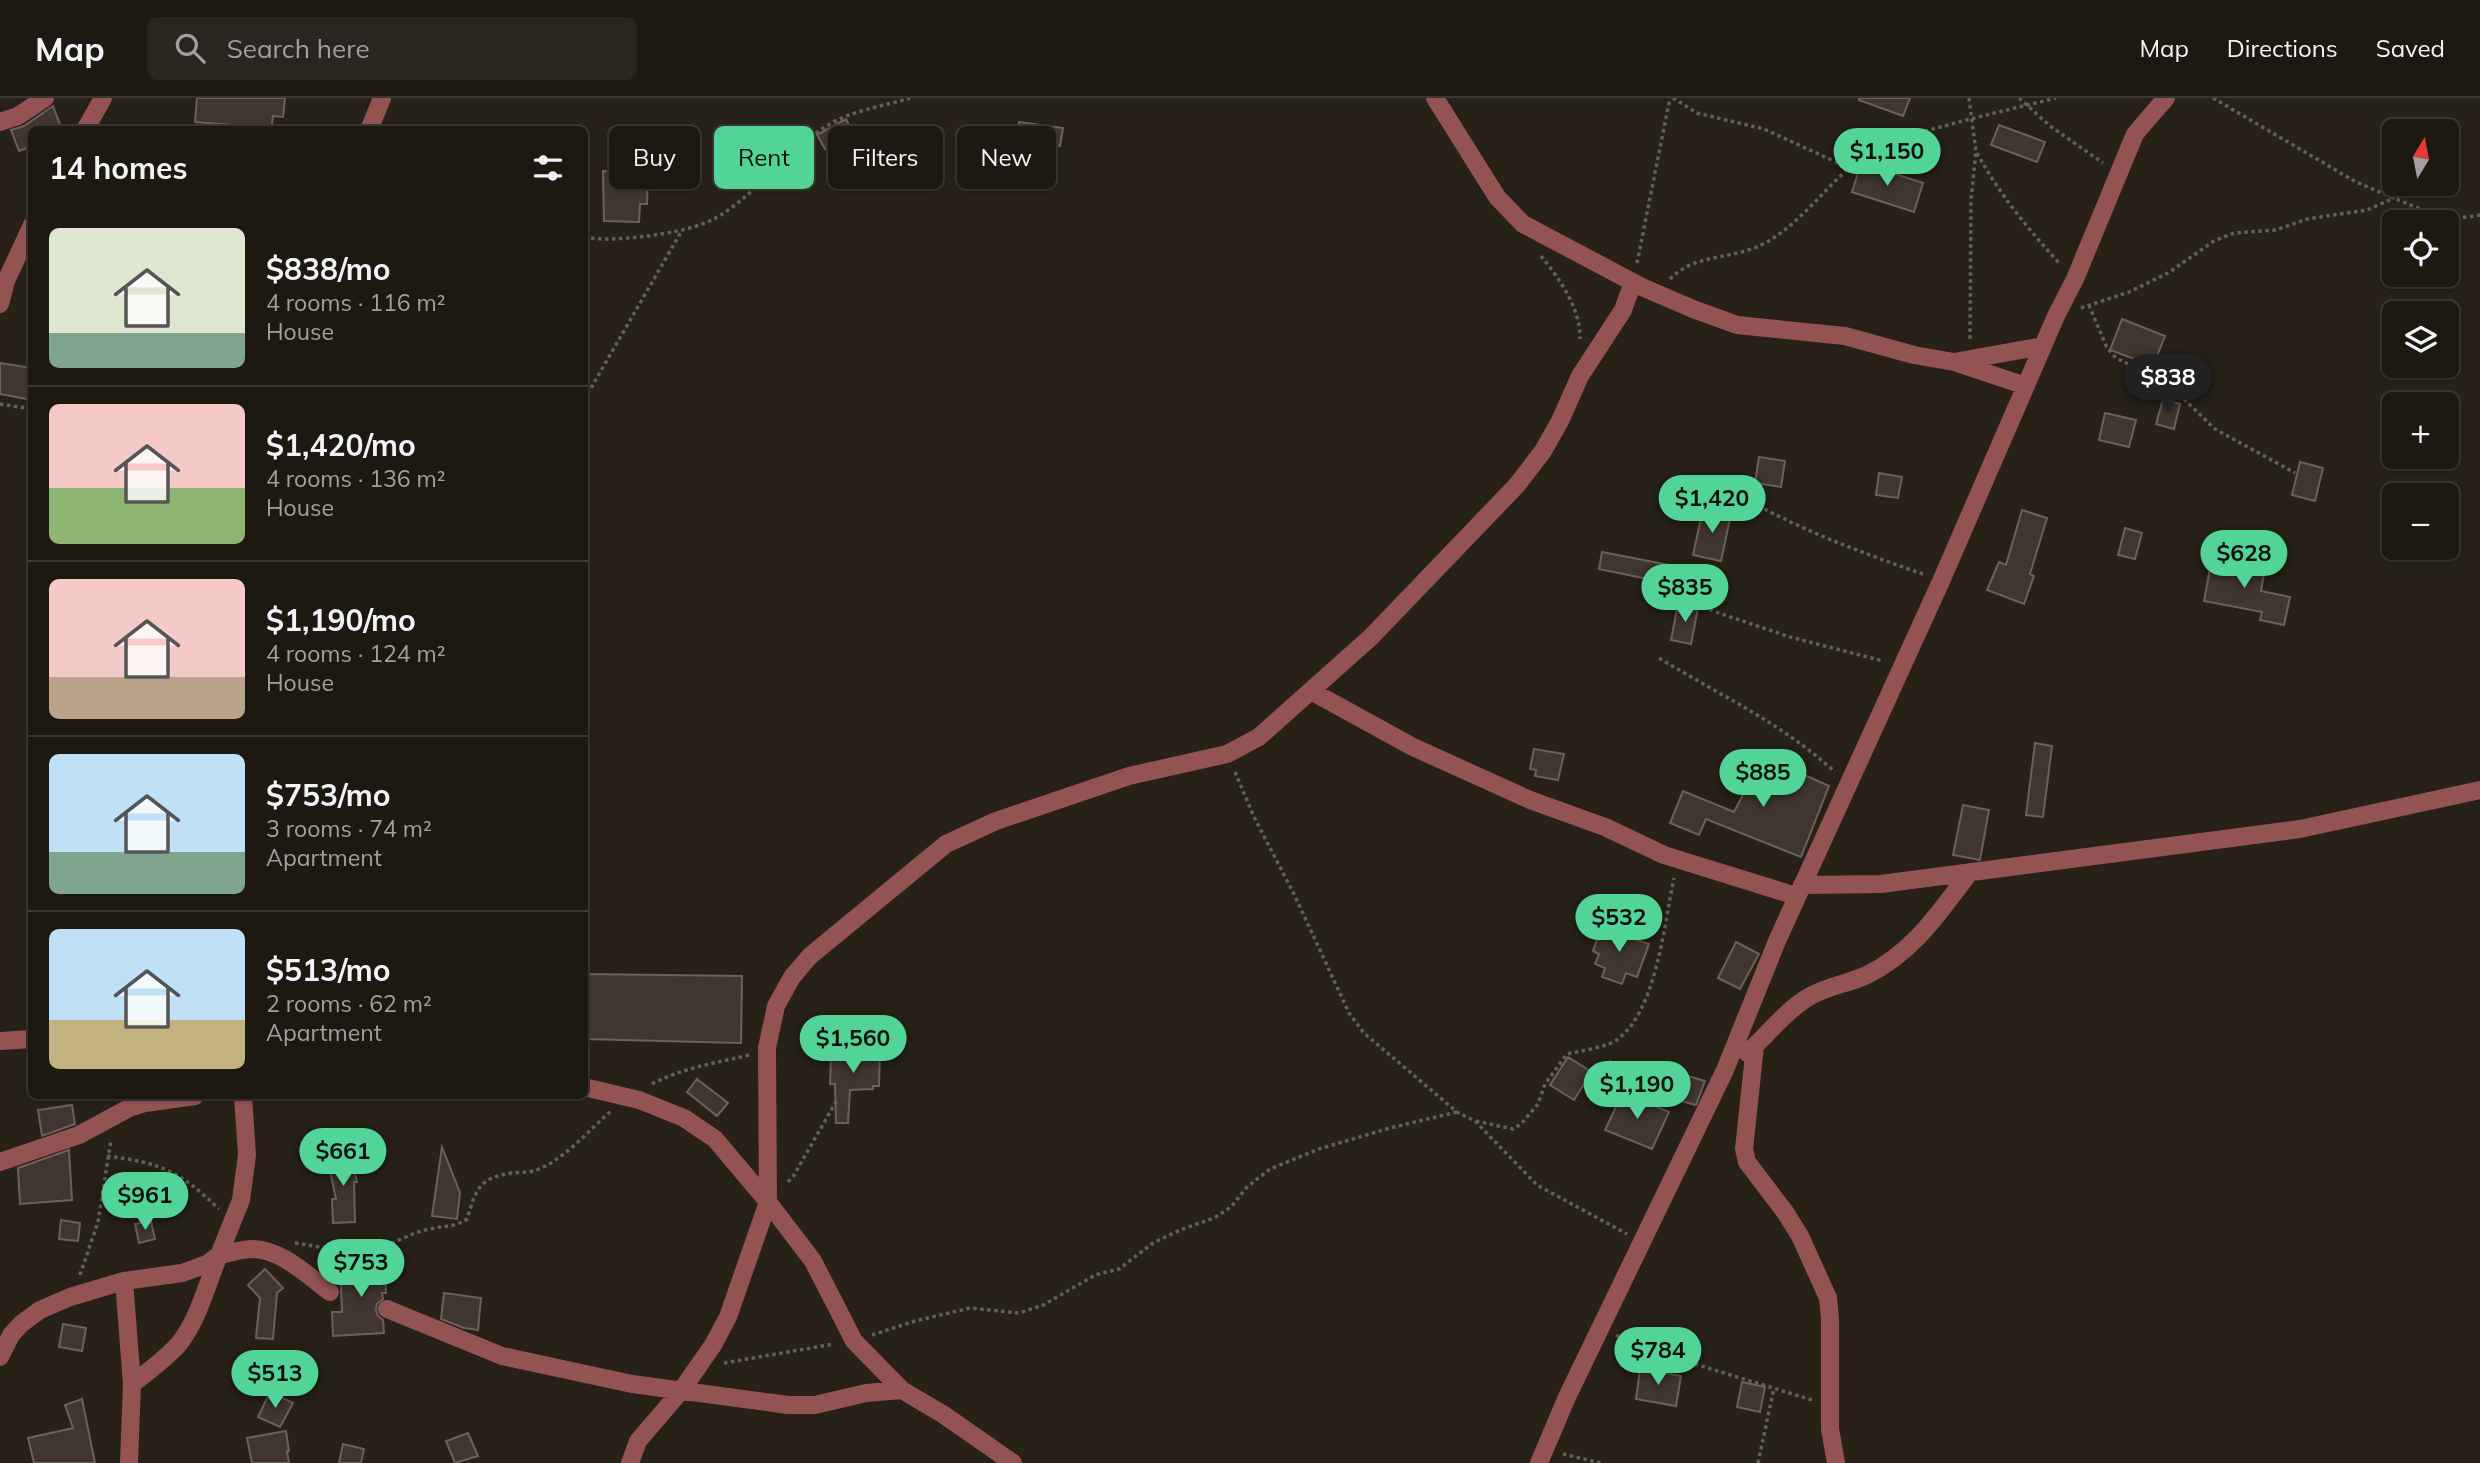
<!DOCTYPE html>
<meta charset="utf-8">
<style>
:root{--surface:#1d1911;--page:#2a261f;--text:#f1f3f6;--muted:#a0a09f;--line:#3b3831;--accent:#52d397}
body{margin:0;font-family:Mulish,sans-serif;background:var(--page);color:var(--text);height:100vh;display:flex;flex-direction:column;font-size:26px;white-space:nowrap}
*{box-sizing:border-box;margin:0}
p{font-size:23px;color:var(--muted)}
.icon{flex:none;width:38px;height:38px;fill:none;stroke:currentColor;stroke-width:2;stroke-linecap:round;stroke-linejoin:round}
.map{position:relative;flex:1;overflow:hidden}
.panel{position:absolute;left:28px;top:28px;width:560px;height:973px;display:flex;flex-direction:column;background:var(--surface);border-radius:10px;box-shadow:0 2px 5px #0004,0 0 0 2px var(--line)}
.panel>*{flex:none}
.top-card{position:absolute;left:609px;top:28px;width:665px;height:63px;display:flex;gap:14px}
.needle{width:46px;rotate:10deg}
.tools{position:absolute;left:2382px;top:21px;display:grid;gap:14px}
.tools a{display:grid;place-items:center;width:77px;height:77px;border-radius:10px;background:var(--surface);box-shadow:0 2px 5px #0004,0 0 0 2px var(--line);font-size:35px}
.price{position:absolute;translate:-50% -60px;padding:0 16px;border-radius:24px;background:var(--accent);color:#111;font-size:23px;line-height:46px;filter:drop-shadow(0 2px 4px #0008)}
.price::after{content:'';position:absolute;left:50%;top:42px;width:21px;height:16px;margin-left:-10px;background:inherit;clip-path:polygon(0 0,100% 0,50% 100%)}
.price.selected{background:#222;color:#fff}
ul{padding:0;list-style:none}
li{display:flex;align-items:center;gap:21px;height:175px;padding:0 21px}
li+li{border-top:2px solid var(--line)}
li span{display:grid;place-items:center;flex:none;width:196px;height:140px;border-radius:10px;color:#555}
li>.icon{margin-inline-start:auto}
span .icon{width:84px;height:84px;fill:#fffc;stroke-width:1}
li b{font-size:30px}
h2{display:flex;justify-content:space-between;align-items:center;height:84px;padding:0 21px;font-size:30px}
.pill{padding:0 24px;border-radius:10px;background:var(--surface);box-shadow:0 2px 5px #0004,0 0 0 2px var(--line);font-size:24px;line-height:63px}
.pill.selected{background:var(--accent);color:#111}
header{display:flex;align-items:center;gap:42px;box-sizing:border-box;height:98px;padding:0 35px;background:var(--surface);border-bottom:2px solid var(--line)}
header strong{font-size:33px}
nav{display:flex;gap:38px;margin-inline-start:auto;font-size:24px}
.search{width:490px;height:63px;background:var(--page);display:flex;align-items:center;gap:18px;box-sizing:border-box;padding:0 24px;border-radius:10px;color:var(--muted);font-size:26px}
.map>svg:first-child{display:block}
.building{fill:#41362f;stroke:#6d6058;stroke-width:2}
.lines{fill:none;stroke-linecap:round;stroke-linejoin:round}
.path{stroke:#656057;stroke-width:3.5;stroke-dasharray:3.5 3.5;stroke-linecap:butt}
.minor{stroke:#935353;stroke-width:18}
</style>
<header>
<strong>Map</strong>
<div class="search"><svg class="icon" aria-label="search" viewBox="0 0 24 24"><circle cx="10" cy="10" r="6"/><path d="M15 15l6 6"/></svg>Search here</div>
<nav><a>Map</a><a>Directions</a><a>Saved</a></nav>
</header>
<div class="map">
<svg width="2480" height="1365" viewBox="0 0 2480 1365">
<rect width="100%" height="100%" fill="#272117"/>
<path class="building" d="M197 0H285L283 19 273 18 271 32H242L243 28 195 24Z
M1859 0H1910L1903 18 1859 2Z
M53 8 62 32H32V48L19 53 11 32 24 28Z
M846 21 853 35 825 51 817 37Z
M1019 24 1063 30 1060 48 1056 47 1054 57 1015 52Z
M1999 27 2045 44 2037 64 1991 47Z
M1861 65 1923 85 1914 114 1852 94Z
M603 73 648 74 647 106H640L639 124 604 123Z
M2122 221 2165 238 2153 268 2110 252Z
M0 265 32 270V302L0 296Z
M2163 301 2180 306 2174 331 2156 326Z
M2105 315 2136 322 2129 349 2099 342Z
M1759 359 1785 363 1781 389 1755 385Z
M2300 364 2323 370 2315 403 2292 397Z
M1879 375 1902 379 1898 400 1876 397Z
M1703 411 1731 416 1721 463 1693 457Z
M2022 412 2047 420 2030 476 2034 478 2024 506 1987 492 1999 464 2006 467Z
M2125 430 2142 435 2135 461 2118 457Z
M1602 454 1685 470 1682 488 1599 471Z
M2212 460 2265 470 2261 493 2290 499 2284 527 2260 522 2262 514 2204 503Z
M1667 486 1683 488 1680 506 1664 503Z
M1678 506 1698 510 1691 546 1671 542Z
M2035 645 2052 648 2043 719 2026 717Z
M1534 651 1564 656 1558 682 1535 678 1536 672 1530 671Z
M1768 660 1829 688 1801 759 1706 721 1699 737 1670 725 1683 693 1734 714 1751 681 1757 684Z
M1963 707 1989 712 1980 762 1953 757Z
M1602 826 1636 838 1634 841 1649 846 1637 879 1626 875 1622 886 1602 879 1605 870 1595 866 1599 856 1593 853Z
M1736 844 1759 856 1740 891 1718 880Z
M584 876 742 878 741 945 584 941Z
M836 949H880L879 988H873V991L850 992 848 1025H836L835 986H830L831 959 836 960Z
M1568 959 1592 974 1574 1002 1550 987Z
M1610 963 1630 976 1619 992 1600 979Z
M1688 978 1705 983 1696 1007 1681 1003Z
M697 981 728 1005 717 1018 687 994Z
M1623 994 1669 1014 1652 1051 1605 1032Z
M72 1007 75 1026 42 1038 38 1012Z
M442 1049 460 1095 457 1121 432 1118Z
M69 1052 72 1102 20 1106 18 1070Z
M350 1054 357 1084H354L355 1124 333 1125 332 1101H336L327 1059Z
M61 1122 80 1125 78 1143 59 1141Z
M151 1123 155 1141 139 1145 135 1126Z
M360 1161H384L386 1195H382L383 1201 377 1206 376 1212 378 1218 383 1222 384 1235 333 1238 332 1214H342L340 1167 360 1166Z
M265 1171 283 1190 277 1195 273 1241 256 1240 260 1200 248 1187Z
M444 1195 481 1200 478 1232 464 1230 441 1221Z
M63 1226 86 1230 82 1253 59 1249Z
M1640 1271 1681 1278 1676 1308 1636 1301Z
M1742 1284 1765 1289 1760 1314 1737 1309Z
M270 1294 293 1305 280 1329 258 1319Z
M82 1301 95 1365H34L28 1340 73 1330 65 1307Z
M286 1333 289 1353H287L289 1365H252L247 1340Z
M468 1335 478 1358 455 1365 446 1343Z
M343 1346 364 1351 361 1365H339Z"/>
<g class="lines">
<path class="path" d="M1673 0 1697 15 1764 31 1849 70
M1969 0 1976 53 1971 102 1970 243
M2019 0 2050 28 2103 65
M2213 0 2356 84 2420 111 2452 121 2480 117
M1977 55C1999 96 2029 132 2060 166
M584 139C606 143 627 140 648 138 674 134 702 130 724 115 761 90 788 53 825 29 849 13 883 8 911 0
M1541 158C1559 180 1581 211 1580 241
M1637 165 1670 0
M1670 181C1695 155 1733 162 1763 146 1802 126 1827 85 1863 59 1884 43 1912 37 1937 30 1976 19 2016 10 2056 0
M2089 207 2107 250 2116 260 2167 285 2215 331 2295 375
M2081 210 2129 194 2168 175 2214 143 2234 135 2276 132 2307 121 2367 112 2394 100
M584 302 681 134
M0 306 32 311
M1746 401C1803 433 1862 455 1923 476
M1689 508H1698L1790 539 1883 563
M1659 560C1721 598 1780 624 1835 674
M1235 674 1255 721 1294 796 1349 915 1364 935 1457 1014 1475 1023 1537 1087 1627 1136
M652 986C682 970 716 965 749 957
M1476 1023 1513 1031 1521 1026 1538 1006 1545 986 1567 956C1580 953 1608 949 1618 941 1657 911 1664 826 1674 780
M107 1058C162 1065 179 1073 219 1111
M788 1084 794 1077 837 1002
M295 1145C323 1149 350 1157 378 1150 396 1145 412 1134 430 1131 443 1128 456 1129 467 1121 476 1092 478 1080 512 1075 521 1074 530 1075 539 1071 566 1060 589 1032 611 1013
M80 1177 98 1124 111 1042
M872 1237 915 1223 970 1210 1019 1215 1043 1207 1095 1177 1119 1171 1153 1145 1180 1132 1214 1120 1231 1109 1247 1089 1270 1071 1319 1051 1390 1030 1457 1014
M1616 1237 1656 1254 1812 1302
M724 1265 834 1246
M1563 1356 1601 1365
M1758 1365 1774 1290"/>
<path class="minor" d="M1435 0 1497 99 1523 126 1642 189 1693 211 1737 227 1845 238 1914 257 1954 264 2043 248
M0 24 18 18 45 0
M85 32 103 0
M369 32 382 0
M0 206 6 183 32 127
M1957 265 2026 288
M1311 593 1413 649 1530 702 1605 729 1664 757 1796 798
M1802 787 1881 786 2300 731 2480 692
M0 943 32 941
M1755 948 1744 1051 1747 1064 1785 1114 1800 1138 1828 1200 1830 1221V1331L1836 1365
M1747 955C1767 938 1784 914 1807 900 1825 888 1848 886 1867 877 1914 854 1940 813 1970 774
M584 989 639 1002 684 1020 715 1041 768 1104 813 1163 854 1243 902 1292 944 1317 1013 1365
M0 1064 79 1037 129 1010 145 1005 195 998
M124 1183 132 1286 129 1365
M387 1211 502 1258 632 1286 788 1307H815L866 1295 902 1292
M0 1259 11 1237 21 1226 40 1212 70 1199 124 1183 182 1175 207 1166 219 1157 241 1102 247 1057 243 998
M132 1286C148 1274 164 1262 178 1247 198 1223 207 1186 219 1157 230 1155 242 1151 253 1151 282 1152 307 1177 330 1194
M630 1365 638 1343 681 1293 713 1247 728 1219 768 1104 767 950 776 908 792 879 810 858 946 746 996 723 1129 678 1227 656 1259 639 1371 539 1517 387 1543 353 1560 323 1580 278 1623 212 1633 184
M1539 1365 1567 1299 1725 972 1777 843 1942 481 2056 218 2075 181 2135 36 2166 0"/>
</g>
</svg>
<div class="tools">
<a><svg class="needle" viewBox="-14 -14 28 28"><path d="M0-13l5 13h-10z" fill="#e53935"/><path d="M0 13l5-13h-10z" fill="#a0a09f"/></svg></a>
<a><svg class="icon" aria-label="locate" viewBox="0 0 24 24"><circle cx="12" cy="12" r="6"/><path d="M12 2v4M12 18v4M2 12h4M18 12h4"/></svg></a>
<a><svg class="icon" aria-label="layers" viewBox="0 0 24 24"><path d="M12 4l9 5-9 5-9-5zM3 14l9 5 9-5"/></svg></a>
<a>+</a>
<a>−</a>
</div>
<b class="price" style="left:1887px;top:90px">$1,150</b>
<b class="price selected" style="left:2168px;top:316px">$838</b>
<b class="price" style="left:1712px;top:437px">$1,420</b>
<b class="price" style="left:2244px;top:492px">$628</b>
<b class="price" style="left:1685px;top:526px">$835</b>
<b class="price" style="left:1763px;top:711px">$885</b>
<b class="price" style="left:1619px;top:856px">$532</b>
<b class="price" style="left:853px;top:977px">$1,560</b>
<b class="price" style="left:1637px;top:1023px">$1,190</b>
<b class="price" style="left:343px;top:1090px">$661</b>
<b class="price" style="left:145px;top:1134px">$961</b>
<b class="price" style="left:361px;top:1201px">$753</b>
<b class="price" style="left:1658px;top:1289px">$784</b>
<b class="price" style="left:275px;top:1312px">$513</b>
<div class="top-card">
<a class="pill">Buy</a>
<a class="pill selected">Rent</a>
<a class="pill">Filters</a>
<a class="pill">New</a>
</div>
<section class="panel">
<h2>14 homes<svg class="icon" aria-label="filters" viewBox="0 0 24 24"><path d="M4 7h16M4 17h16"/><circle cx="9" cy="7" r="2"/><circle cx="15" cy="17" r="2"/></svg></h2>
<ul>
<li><span style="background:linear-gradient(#dfe7d0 75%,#7fa58c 0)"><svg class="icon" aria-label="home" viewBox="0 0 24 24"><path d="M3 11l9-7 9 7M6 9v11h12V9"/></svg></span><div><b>$838/mo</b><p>4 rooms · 116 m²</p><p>House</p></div></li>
<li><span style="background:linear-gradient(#f6c9c9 60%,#8fb573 0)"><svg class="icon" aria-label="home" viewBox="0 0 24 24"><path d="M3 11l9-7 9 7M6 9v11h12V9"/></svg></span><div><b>$1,420/mo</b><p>4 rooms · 136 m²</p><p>House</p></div></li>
<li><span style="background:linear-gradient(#f6c9c9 70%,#b9a48a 0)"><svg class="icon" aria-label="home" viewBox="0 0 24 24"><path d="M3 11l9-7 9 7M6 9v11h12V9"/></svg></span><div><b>$1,190/mo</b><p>4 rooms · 124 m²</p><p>House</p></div></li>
<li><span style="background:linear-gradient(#bfe0f5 70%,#7fa58c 0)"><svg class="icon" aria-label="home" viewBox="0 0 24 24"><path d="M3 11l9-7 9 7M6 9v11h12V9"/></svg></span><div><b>$753/mo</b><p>3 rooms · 74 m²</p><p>Apartment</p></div></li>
<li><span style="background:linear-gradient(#bfe0f5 65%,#c2b280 0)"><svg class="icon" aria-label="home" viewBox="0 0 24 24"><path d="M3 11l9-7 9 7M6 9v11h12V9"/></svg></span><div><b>$513/mo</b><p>2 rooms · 62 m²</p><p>Apartment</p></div></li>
</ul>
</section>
</div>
